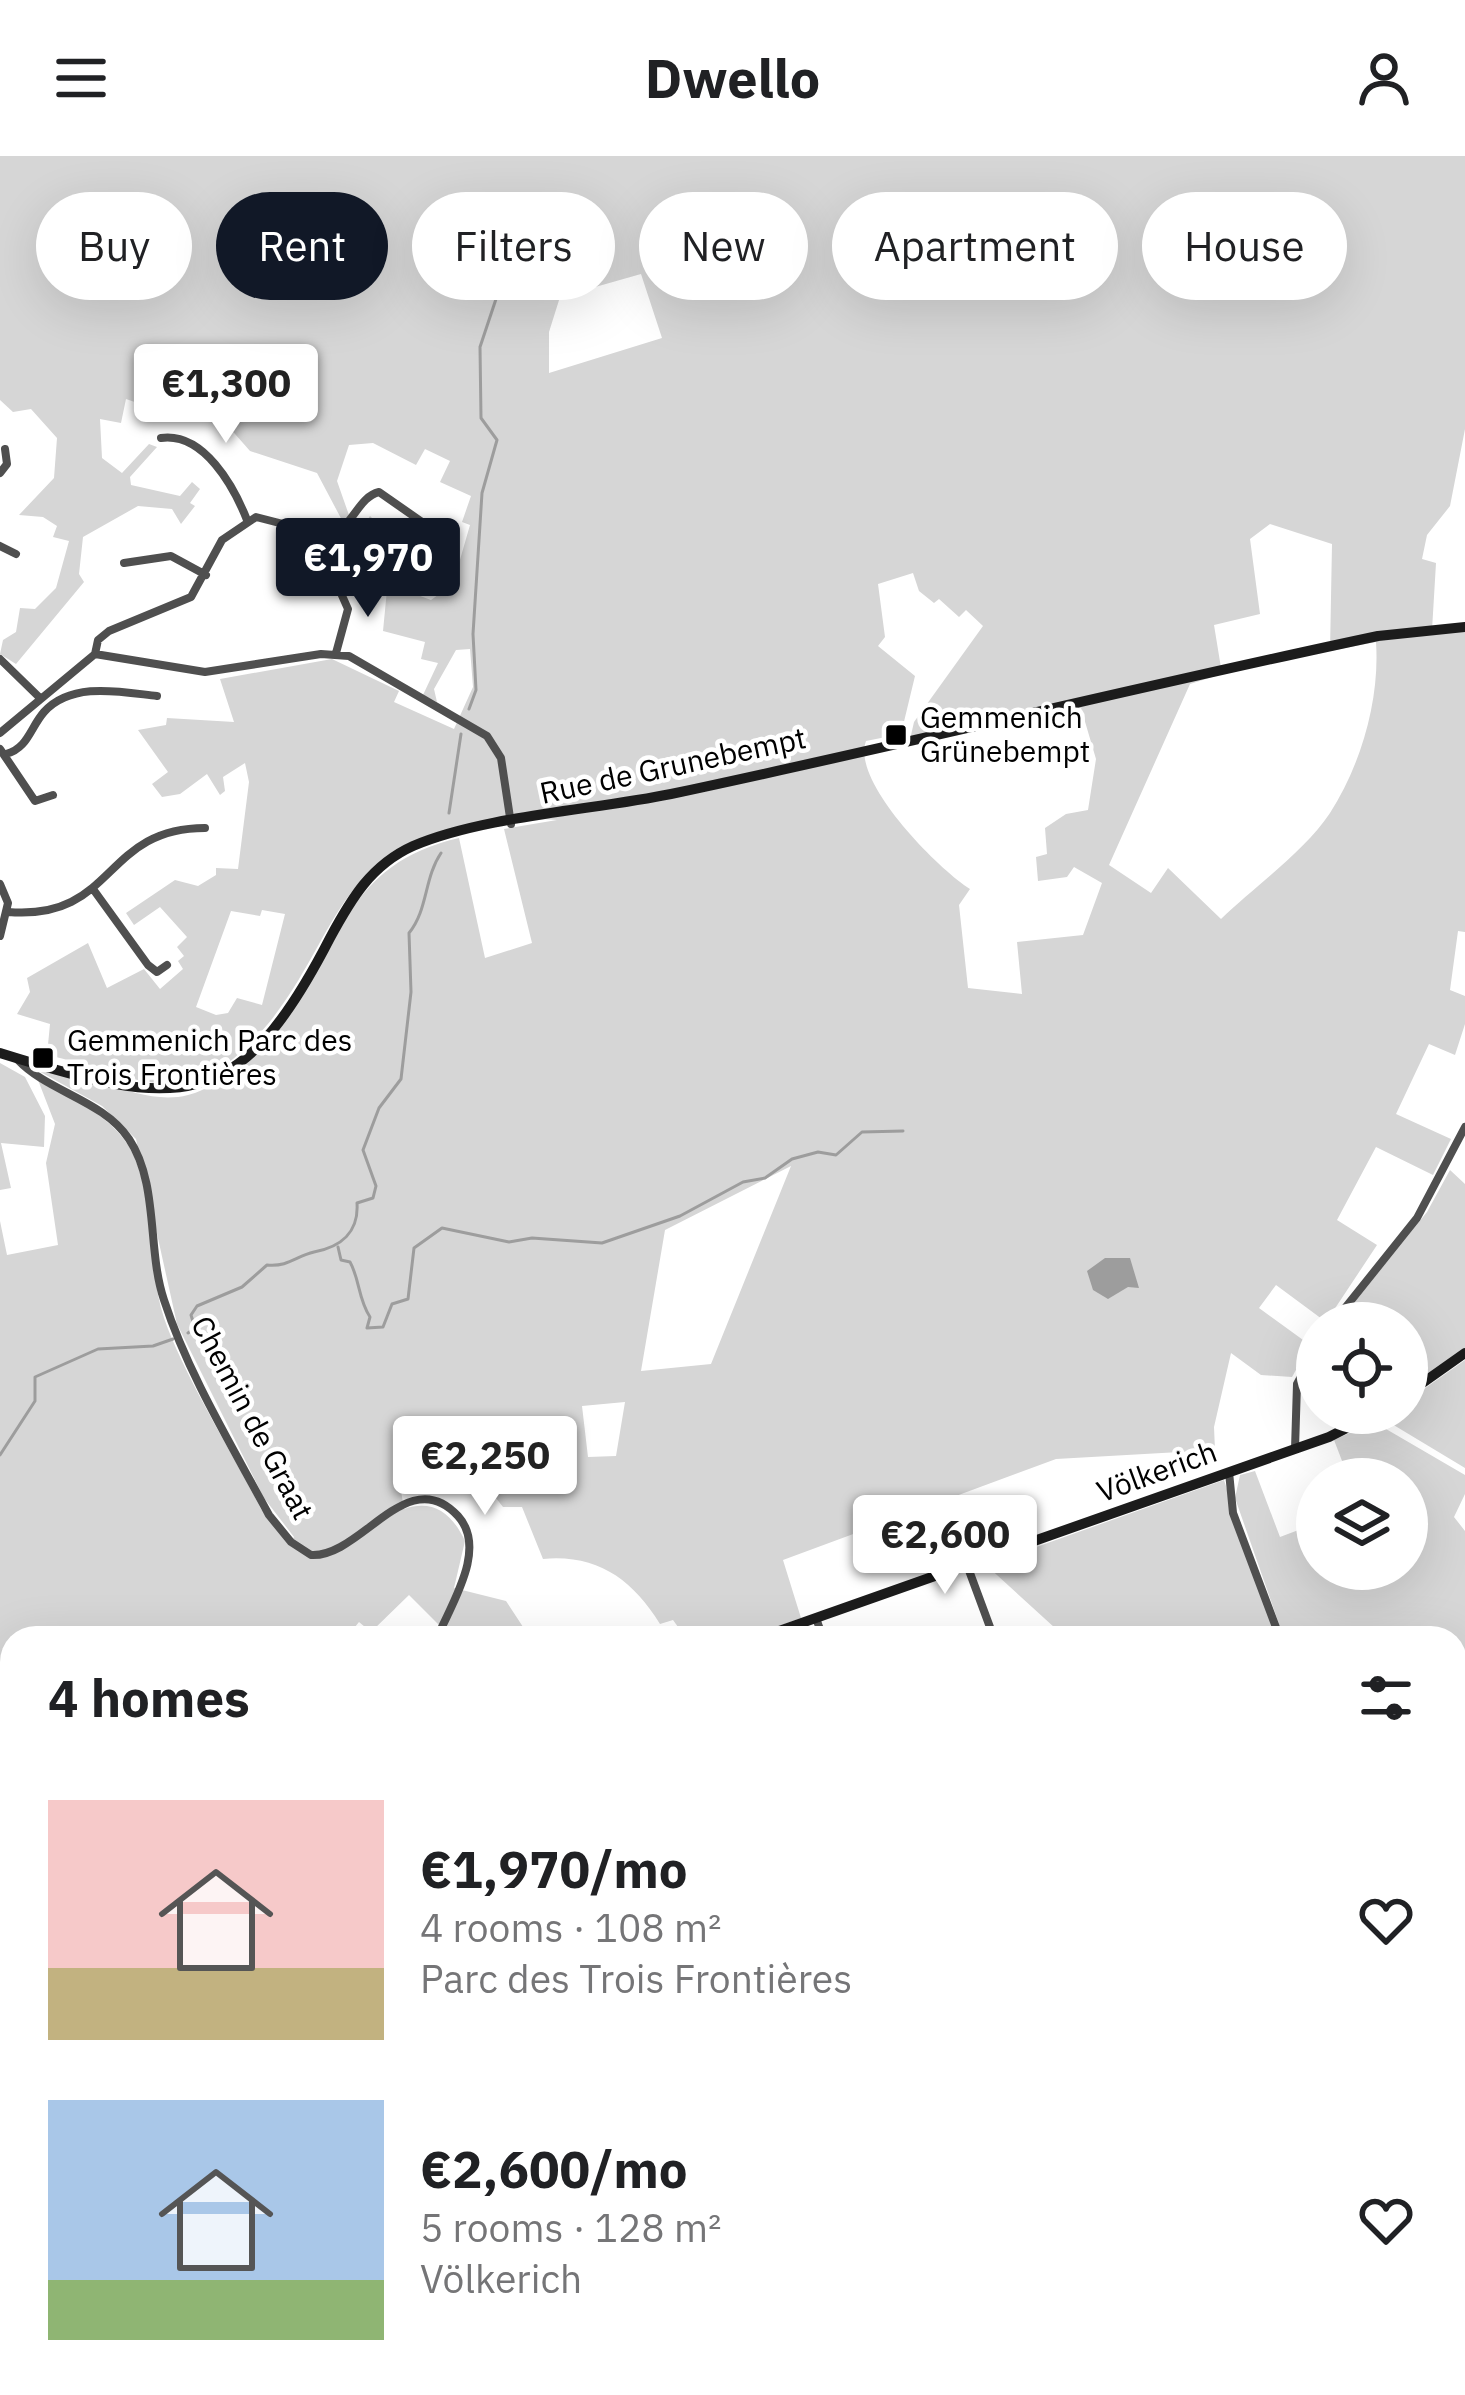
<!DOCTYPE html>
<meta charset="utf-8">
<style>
:root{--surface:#fff;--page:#f2f2f2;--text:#202124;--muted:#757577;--accent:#111827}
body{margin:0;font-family:"IBM Plex Sans",sans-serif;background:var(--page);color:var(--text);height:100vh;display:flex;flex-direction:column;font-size:45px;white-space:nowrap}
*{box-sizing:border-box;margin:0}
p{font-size:39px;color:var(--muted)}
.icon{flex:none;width:66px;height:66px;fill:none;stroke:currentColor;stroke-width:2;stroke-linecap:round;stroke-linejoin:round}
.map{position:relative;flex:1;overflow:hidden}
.side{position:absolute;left:0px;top:1470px;width:1467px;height:771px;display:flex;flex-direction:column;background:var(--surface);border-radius:36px 36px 0 0;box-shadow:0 12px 48px #0002}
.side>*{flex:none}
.top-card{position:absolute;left:36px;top:36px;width:1395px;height:108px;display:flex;gap:24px}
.fabs{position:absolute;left:1296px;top:1146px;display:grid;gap:24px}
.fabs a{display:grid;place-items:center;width:132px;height:132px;border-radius:50%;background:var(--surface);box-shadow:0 12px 48px #0002;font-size:60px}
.price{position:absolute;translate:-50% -102px;padding:0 27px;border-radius:12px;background:#fff;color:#222;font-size:39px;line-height:78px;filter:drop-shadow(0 3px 6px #0008)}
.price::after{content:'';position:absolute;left:50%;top:72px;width:36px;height:27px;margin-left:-18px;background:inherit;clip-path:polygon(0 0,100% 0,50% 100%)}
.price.active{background:var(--accent);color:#fff}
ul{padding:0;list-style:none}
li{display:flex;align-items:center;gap:36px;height:300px;padding:0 48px}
li span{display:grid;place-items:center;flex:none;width:336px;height:240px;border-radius:0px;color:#555}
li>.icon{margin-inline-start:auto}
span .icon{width:144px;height:144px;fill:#fffc;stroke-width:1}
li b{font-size:51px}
h2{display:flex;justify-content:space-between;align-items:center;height:144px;padding:0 48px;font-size:51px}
.chip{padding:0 42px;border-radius:54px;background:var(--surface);box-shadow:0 12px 48px #0002;font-size:42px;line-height:108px}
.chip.active{background:var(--accent);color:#fff}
header{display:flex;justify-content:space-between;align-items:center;height:156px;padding:0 48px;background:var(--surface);font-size:54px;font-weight:700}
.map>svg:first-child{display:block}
.green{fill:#d6d6d6;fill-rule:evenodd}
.water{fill:#9d9d9d}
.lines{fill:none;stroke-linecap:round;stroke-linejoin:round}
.stream{stroke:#9d9d9d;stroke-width:3}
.street{stroke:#4f4f4f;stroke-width:8}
.secondary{stroke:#1c1c1c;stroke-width:10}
.poi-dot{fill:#000;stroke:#fff;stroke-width:4.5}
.labels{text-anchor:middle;stroke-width:9;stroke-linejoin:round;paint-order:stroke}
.poi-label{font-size:30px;fill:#000;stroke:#fff;text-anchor:start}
.street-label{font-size:30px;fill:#000;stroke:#fff}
</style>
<header><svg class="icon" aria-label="menu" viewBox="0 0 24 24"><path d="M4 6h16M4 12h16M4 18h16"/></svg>Dwello<svg class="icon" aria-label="person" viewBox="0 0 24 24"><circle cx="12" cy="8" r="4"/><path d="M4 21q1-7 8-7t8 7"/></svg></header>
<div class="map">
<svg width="1465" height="2239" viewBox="0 0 1465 2239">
<rect width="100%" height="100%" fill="#fff"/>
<path class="green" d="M0 0H1465V273L1450 350 1427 379 1422 403 1436 407 1432 474H1465V776L1458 775 1450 834 1465 840V868L1455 899 1429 888 1396 958 1451 983 1433 1019 1376 991 1337 1064 1377 1089 1326 1166 1276 1129 1259 1152 1310 1189 1292 1221 1261 1219 1231 1197 1214 1271 1215 1294 1056 1303 783 1404 801 1462 745 1482H686L673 1464 660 1468C632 1423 597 1398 543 1403L522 1351H503L459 1295 401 1335 404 1353C433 1343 452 1357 465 1385L454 1432 506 1445 525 1474 499 1482H434L439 1469 409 1439 371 1476 359 1466 346 1482 336 1474 330 1482H12V2035L0 2030V1065L7 1099 58 1089 46 1007 55 968 38 924C67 938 110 960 128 989 157 1038 146 1108 164 1162 184 1220 232 1296 261 1353L290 1388 294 1381 264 1342 177 1168 136 983 102 950 35 913C84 910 139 952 188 939 209 934 227 919 244 906 342 832 321 713 459 682L485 802 532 787 504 673 557 664C527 661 496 665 466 670 324 693 335 811 243 894 229 907 209 925 190 927 139 933 95 909 47 899L50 868 17 858 30 836 27 822 88 787 107 832 144 813 160 833 183 813 178 805 184 800 177 791 187 781 160 751 134 769 126 757 175 724 198 730 216 719V712L238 713 249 626 245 607 223 621 225 635 220 639 207 618 180 638 162 641 152 628 168 616 138 574 166 569 167 562 234 566 220 523 332 503 399 535 394 546 454 573 473 531 470 493 456 494 434 533 437 546 423 539 438 507 421 503 425 486 383 475 389 413 368 394 339 386 353 372 359 377 370 360 375 365 365 382 393 408 396 431 431 444 453 428 470 369 462 366 471 340 440 326 450 305 425 293 416 309 373 287 349 289 337 325 350 362 344 368 317 317 250 295 228 270 166 237 158 254 126 243 121 267 100 263 102 302 122 317 149 288 157 291 130 321 131 329 180 340 192 326 200 333 190 347 195 350 181 368 172 353 138 350 83 381 79 418 84 426 16 508 0 498 3 484 16 476 20 452 35 453 56 432 69 385 53 381 57 370 43 361 19 359 54 322 57 282 31 253 13 256 0 244ZM641 118 662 182 549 217V176L560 141ZM1270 368 1332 388 1330 495 1376 486C1380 543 1361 609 1330 657 1304 696 1255 730 1221 763L1168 712 1151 737 1109 709 1190 528 1222 518 1214 469 1260 458 1250 383ZM913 417 919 435 934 447 939 443 959 461 966 454 983 470 914 566 909 588 1081 552 1096 603 1088 654 1066 658 1045 672 1047 698 1036 701 1038 725 1067 721 1074 711 1102 727 1083 779 1017 786 1022 838 968 832 959 749 970 733C936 711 851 625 866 585L901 578 915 520 878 490 885 481 878 428ZM262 754 285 758 262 849 237 842 228 857 216 859 196 851 231 755 260 760ZM791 1010 711 1208 641 1215 665 1074ZM625 1246 616 1300 588 1301 582 1250Z
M0 907 25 921 45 960 44 991 1 987 11 1032 0 1034Z
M1450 1014 1465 1028V1192L1418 1225 1407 1214V1167H1338L1427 1056Z
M1465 1204V1312L1382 1262 1407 1257V1245Z
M1374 1266 1465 1319V1338L1454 1361 1465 1375V1815L1455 1821V1482H1284L1235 1342 1240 1319 1255 1315 1280 1381 1317 1367V1413H1407V1323H1349L1334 1284Z
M1224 1324 1276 1482H1066L986 1409Z
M12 2095V2229H684L706 2239H0V2096Z
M834 2229H1258L1255 2239H829Z"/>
<path class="water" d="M1105 1102H1130L1139 1132 1128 1131 1108 1143 1093 1134 1087 1115Z"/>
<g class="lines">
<path class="stream" d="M469 553 476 534 473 478 482 337 497 284 481 262 480 191 502 125
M449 657 461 578
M338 1091 341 1104 350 1106C360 1124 358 1143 370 1161L367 1172 383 1171 392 1148 408 1143 414 1092 442 1072 509 1086 532 1082 602 1087 680 1060 743 1026 765 1022 792 1003 818 996 836 999 862 976 903 975
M188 1177 195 1172 191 1159 197 1150 242 1131 267 1109C289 1111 296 1100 314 1096 341 1091 359 1076 357 1047L373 1042 376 1030 363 994 379 952 401 923 411 836 409 777C428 754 424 722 441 697
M0 1299 35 1245V1221L98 1193 153 1190 173 1183"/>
<path class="street" d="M161 282C204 276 234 331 247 364
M0 317 7 308 5 293
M0 390 16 398
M124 407 171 400 206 419
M336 497 348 453 340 435
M95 498 98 484 109 475 191 441 222 384 256 361 330 380C353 371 358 341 379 336L422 366 425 385
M0 503 40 542
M0 577 95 498 205 516 321 498 349 500 487 580 501 602 511 668
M0 593 35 645 53 639
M6 598C28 592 30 572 44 556 72 525 121 536 157 540
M0 728 8 747 0 780
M93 733 148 809 157 816 167 809
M8 756C116 765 102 672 205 672
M18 904C48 936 103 944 129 983 159 1028 147 1094 164 1144 188 1218 232 1290 269 1359L291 1386 311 1399C361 1402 408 1305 458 1360 488 1393 451 1448 437 1482
M1333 1167 1417 1062 1465 971
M1295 1293 1297 1228 1317 1191
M1229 1316 1233 1357 1280 1482
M967 1409 994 1482
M816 1462 823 1482
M1455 2142 1465 2145
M1259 2239 1262 2229
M1409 2239 1410 2229"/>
<path class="secondary" d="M0 897C179 953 238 961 330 782 351 743 371 709 413 690 483 660 593 654 671 638 907 588 1141 530 1378 480L1465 471
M1407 1238 1465 1197
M759 1482 1329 1281 1376 1257
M281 2229 286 2239"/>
</g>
<g class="poi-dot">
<rect x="884" y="567" width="24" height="24" rx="6"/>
<rect x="31" y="890" width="24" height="24" rx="6"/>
</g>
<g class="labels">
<g class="poi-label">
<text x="920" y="572">Gemmenich<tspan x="920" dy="34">Grünebempt</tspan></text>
<text x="67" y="895">Gemmenich Parc des<tspan x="67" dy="34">Trois Frontières</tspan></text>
</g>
<g class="street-label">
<text transform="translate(673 610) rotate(-12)" y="10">Rue de Grunebempt</text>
<text transform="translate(252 1262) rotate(62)" y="10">Chemin de Graat</text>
<text transform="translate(1157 1316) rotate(-20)" y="10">Völkerich</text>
</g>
</g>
</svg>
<div class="fabs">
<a><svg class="icon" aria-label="locate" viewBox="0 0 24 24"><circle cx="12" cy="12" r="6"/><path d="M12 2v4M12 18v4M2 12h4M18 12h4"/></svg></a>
<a><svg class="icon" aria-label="layers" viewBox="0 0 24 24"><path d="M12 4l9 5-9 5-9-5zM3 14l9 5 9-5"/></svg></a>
</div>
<b class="price" style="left:226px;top:290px">€1,300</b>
<b class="price active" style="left:368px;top:464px">€1,970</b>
<b class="price" style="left:485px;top:1362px">€2,250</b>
<b class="price" style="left:945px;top:1441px">€2,600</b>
<div class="top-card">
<a class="chip">Buy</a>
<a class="chip active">Rent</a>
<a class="chip">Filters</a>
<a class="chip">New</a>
<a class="chip">Apartment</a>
<a class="chip">House</a>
</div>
<section class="side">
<h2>4 homes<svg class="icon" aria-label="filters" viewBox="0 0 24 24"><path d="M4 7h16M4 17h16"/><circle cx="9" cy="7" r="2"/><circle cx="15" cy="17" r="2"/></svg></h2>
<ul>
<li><span style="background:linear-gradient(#f6c9c9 70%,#c2b280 0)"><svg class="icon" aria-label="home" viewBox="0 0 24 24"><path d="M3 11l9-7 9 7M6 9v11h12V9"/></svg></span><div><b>€1,970/mo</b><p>4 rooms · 108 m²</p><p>Parc des Trois Frontières</p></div><svg class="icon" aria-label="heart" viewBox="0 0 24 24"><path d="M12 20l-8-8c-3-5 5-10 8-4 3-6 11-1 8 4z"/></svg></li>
<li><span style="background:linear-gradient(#a9c7e8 75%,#8fb573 0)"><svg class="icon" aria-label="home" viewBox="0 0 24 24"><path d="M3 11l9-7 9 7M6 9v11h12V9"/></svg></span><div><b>€2,600/mo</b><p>5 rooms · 128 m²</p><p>Völkerich</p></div><svg class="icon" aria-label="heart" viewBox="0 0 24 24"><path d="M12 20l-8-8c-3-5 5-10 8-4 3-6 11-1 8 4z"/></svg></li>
</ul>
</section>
</div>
